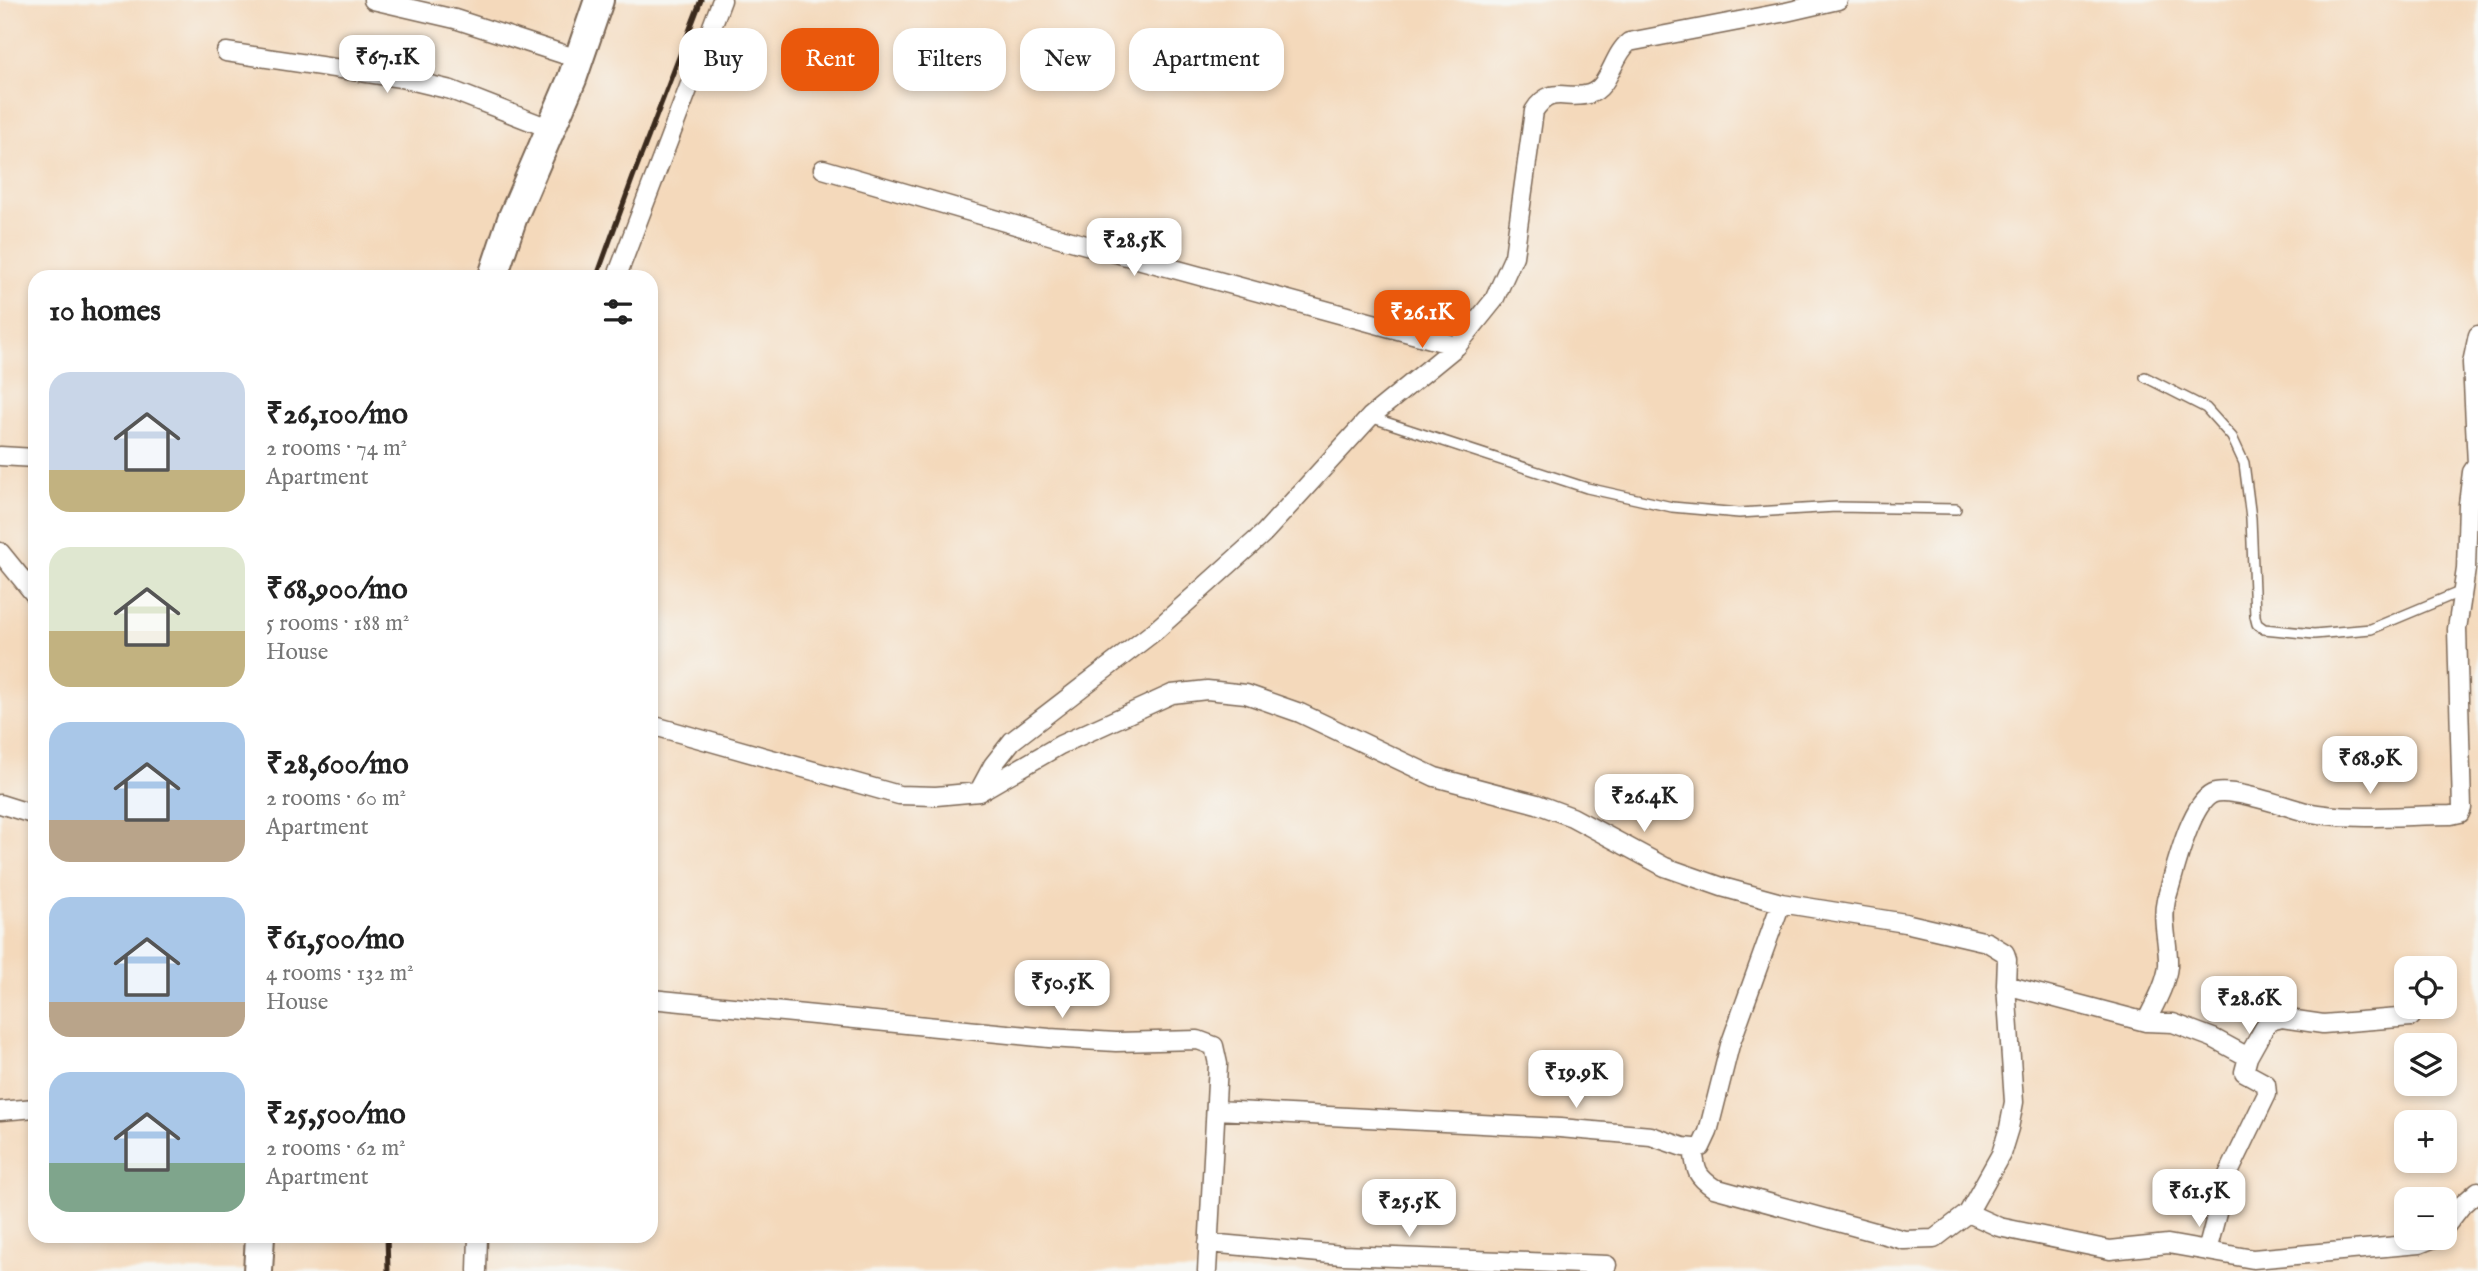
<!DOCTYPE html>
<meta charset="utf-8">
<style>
:root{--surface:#fff;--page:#f2f2f2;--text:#222;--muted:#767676;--accent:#ea580c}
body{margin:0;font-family:"IM FELL English",serif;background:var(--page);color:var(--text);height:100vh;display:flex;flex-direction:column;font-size:26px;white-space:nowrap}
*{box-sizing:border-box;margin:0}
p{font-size:23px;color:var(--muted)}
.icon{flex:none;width:38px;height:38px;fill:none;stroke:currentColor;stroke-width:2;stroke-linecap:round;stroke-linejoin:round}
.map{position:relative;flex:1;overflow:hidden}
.details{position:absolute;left:28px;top:270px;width:630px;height:973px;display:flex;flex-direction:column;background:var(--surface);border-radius:21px;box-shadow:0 4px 10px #0003}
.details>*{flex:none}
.hud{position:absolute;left:679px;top:28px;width:665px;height:63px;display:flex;gap:14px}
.buttons{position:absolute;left:2394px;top:956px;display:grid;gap:14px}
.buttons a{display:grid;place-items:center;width:63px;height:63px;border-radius:14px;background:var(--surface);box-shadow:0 4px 10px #0003;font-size:35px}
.price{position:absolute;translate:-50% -60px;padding:0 16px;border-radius:14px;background:#fff;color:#222;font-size:23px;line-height:46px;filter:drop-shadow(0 2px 4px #0008)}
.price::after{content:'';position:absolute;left:50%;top:42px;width:21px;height:16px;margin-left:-10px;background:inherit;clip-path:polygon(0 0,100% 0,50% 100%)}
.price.on{background:var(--accent);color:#fff}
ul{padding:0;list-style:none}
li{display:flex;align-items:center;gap:21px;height:175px;padding:0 21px}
li span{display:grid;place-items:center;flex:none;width:196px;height:140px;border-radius:21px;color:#555}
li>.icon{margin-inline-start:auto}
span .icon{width:84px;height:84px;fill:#fffc;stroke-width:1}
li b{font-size:30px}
h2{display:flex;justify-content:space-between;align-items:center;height:84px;padding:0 21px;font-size:30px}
.tag{padding:0 24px;border-radius:21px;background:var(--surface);box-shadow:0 4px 10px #0003;font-size:24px;line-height:63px}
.tag.on{background:var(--accent);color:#fff}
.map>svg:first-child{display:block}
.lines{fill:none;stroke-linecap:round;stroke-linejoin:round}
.service-casing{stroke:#7c6755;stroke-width:12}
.minor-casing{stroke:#7c6755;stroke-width:21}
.primary-casing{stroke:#7c6755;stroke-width:32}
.service{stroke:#fff;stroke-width:9}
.minor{stroke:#fff;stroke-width:18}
.primary{stroke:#fff;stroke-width:28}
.rail{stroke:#3b2a1e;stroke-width:5}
</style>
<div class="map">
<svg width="2478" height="1271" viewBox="0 0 2478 1271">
<rect width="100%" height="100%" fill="#f6f6f2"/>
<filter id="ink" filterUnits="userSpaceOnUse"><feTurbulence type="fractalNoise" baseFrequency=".0143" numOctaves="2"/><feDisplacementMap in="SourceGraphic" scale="14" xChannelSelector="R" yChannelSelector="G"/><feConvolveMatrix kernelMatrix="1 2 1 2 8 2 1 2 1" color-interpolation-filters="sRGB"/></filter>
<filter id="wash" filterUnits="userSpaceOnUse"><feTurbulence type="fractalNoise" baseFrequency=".00686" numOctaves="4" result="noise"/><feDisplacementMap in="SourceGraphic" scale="28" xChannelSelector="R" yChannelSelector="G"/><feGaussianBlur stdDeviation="1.57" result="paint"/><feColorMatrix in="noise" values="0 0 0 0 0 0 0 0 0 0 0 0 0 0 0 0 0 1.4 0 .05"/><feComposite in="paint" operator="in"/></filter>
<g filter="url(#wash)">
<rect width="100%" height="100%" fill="#f4d9bb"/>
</g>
<g filter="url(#ink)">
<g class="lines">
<defs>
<path id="service" d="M2145 377 2206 408 2232 437 2244 463 2251 518 2255 616 2257 624 2264 629 2314 634 2371 629 2462 591
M1370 417 1587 488 1672 507 1739 513 1836 507 1956 509"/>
<path id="minor" d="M373 0 455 19 578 59
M226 52 401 78 451 90 551 129
M823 169 1053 236 1457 346
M617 276 722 0
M0 456 35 458
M2477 464 2472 363 2478 335
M0 552 35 595
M651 725 899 795 936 796 979 792 1060 745 1172 694 1207 690 1246 694 1300 713 1435 777 1537 804 1572 817 1665 867 1722 887 1781 903 1905 923 1987 942 2005 953 2007 959 2006 985 2014 1102 2009 1128 2001 1154 1968 1213 1934 1239 1904 1240 1714 1188C1695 1175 1696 1170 1693 1148
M979 791 993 765 1012 741 1155 631 1264 533 1370 417 1457 346 1494 300 1514 256 1534 111C1551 84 1566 101 1589 94 1610 88 1612 56 1629 42L1786 12 1838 0
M0 804 35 815
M2006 985 2146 1022 2173 1023 2213 1038 2248 1057 2244 1072 2266 1084 2267 1094 2226 1179 2207 1251
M651 999 1049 1038 1116 1042 1198 1040 1214 1046 1218 1064 1207 1271
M2146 1022C2154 1005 2166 985 2168 966 2169 943 2161 922 2166 900 2174 876 2189 805 2212 794 2229 786 2287 807 2306 812 2351 821 2405 815 2451 815L2460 813 2462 808 2457 629 2466 569 2468 504 2472 472 2478 463
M2248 1057 2267 1023 2274 1020 2282 1018 2323 1024 2411 1017
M1216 1110 1560 1128 1651 1136 1683 1147 1693 1148 1701 1147 1708 1132 1730 1045 1781 903
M0 1111 35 1108
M1968 1213 1999 1227 2110 1250 2168 1244 2253 1259 2419 1244 2437 1237
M2445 1227 2463 1204 2478 1191
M1208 1243 1342 1255 1607 1265
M477 1271 478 1236"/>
<path id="primary" d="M493 276 512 219 572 79 599 0
M258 1271 260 1236"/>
</defs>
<use href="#service" class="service-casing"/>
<use href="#minor" class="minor-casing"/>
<use href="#primary" class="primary-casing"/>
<use href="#service" class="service"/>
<use href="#minor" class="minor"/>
<use href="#primary" class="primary"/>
<path class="rail" d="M597 276 633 177 701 0
M387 1236 388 1271"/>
</g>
</g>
</svg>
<div class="buttons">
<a><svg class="icon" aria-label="locate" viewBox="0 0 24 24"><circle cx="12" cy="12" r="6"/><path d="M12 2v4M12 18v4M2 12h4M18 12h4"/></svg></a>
<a><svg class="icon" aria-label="layers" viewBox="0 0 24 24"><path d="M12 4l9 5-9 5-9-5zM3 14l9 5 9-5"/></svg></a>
<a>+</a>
<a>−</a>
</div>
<b class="price" style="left:387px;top:95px">₹67.1K</b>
<b class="price" style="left:1134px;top:278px">₹28.5K</b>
<b class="price on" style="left:1422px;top:350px">₹26.1K</b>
<b class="price" style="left:2370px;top:796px">₹68.9K</b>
<b class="price" style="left:1644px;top:834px">₹26.4K</b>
<b class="price" style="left:1062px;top:1020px">₹50.5K</b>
<b class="price" style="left:2249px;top:1036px">₹28.6K</b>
<b class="price" style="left:1576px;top:1110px">₹19.9K</b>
<b class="price" style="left:2199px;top:1229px">₹61.5K</b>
<b class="price" style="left:1409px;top:1239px">₹25.5K</b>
<div class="hud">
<a class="tag">Buy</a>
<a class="tag on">Rent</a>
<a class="tag">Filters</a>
<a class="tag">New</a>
<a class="tag">Apartment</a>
</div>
<section class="details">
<h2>10 homes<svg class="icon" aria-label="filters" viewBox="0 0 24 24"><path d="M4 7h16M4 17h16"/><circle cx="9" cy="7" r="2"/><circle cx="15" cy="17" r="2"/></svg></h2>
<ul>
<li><span style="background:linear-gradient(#c9d6e8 70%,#c2b280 0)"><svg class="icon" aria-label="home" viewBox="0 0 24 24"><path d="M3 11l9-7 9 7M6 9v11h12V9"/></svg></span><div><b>₹26,100/mo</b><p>2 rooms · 74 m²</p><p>Apartment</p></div></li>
<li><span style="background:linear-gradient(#dfe7d0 60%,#c2b280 0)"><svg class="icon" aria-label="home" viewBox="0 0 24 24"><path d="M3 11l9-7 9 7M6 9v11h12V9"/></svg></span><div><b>₹68,900/mo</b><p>5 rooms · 188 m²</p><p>House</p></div></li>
<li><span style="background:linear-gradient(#a9c7e8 70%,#b9a48a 0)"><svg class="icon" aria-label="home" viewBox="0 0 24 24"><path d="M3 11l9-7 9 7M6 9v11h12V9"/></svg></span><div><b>₹28,600/mo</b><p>2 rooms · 60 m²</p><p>Apartment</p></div></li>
<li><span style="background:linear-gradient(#a9c7e8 75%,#b9a48a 0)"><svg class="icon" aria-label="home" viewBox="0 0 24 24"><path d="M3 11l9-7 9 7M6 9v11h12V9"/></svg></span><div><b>₹61,500/mo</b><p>4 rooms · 132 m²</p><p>House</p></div></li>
<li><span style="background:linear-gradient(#a9c7e8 65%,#7fa58c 0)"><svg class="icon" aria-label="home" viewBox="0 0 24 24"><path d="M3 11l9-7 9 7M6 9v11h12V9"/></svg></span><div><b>₹25,500/mo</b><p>2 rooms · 62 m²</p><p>Apartment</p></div></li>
</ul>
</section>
</div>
